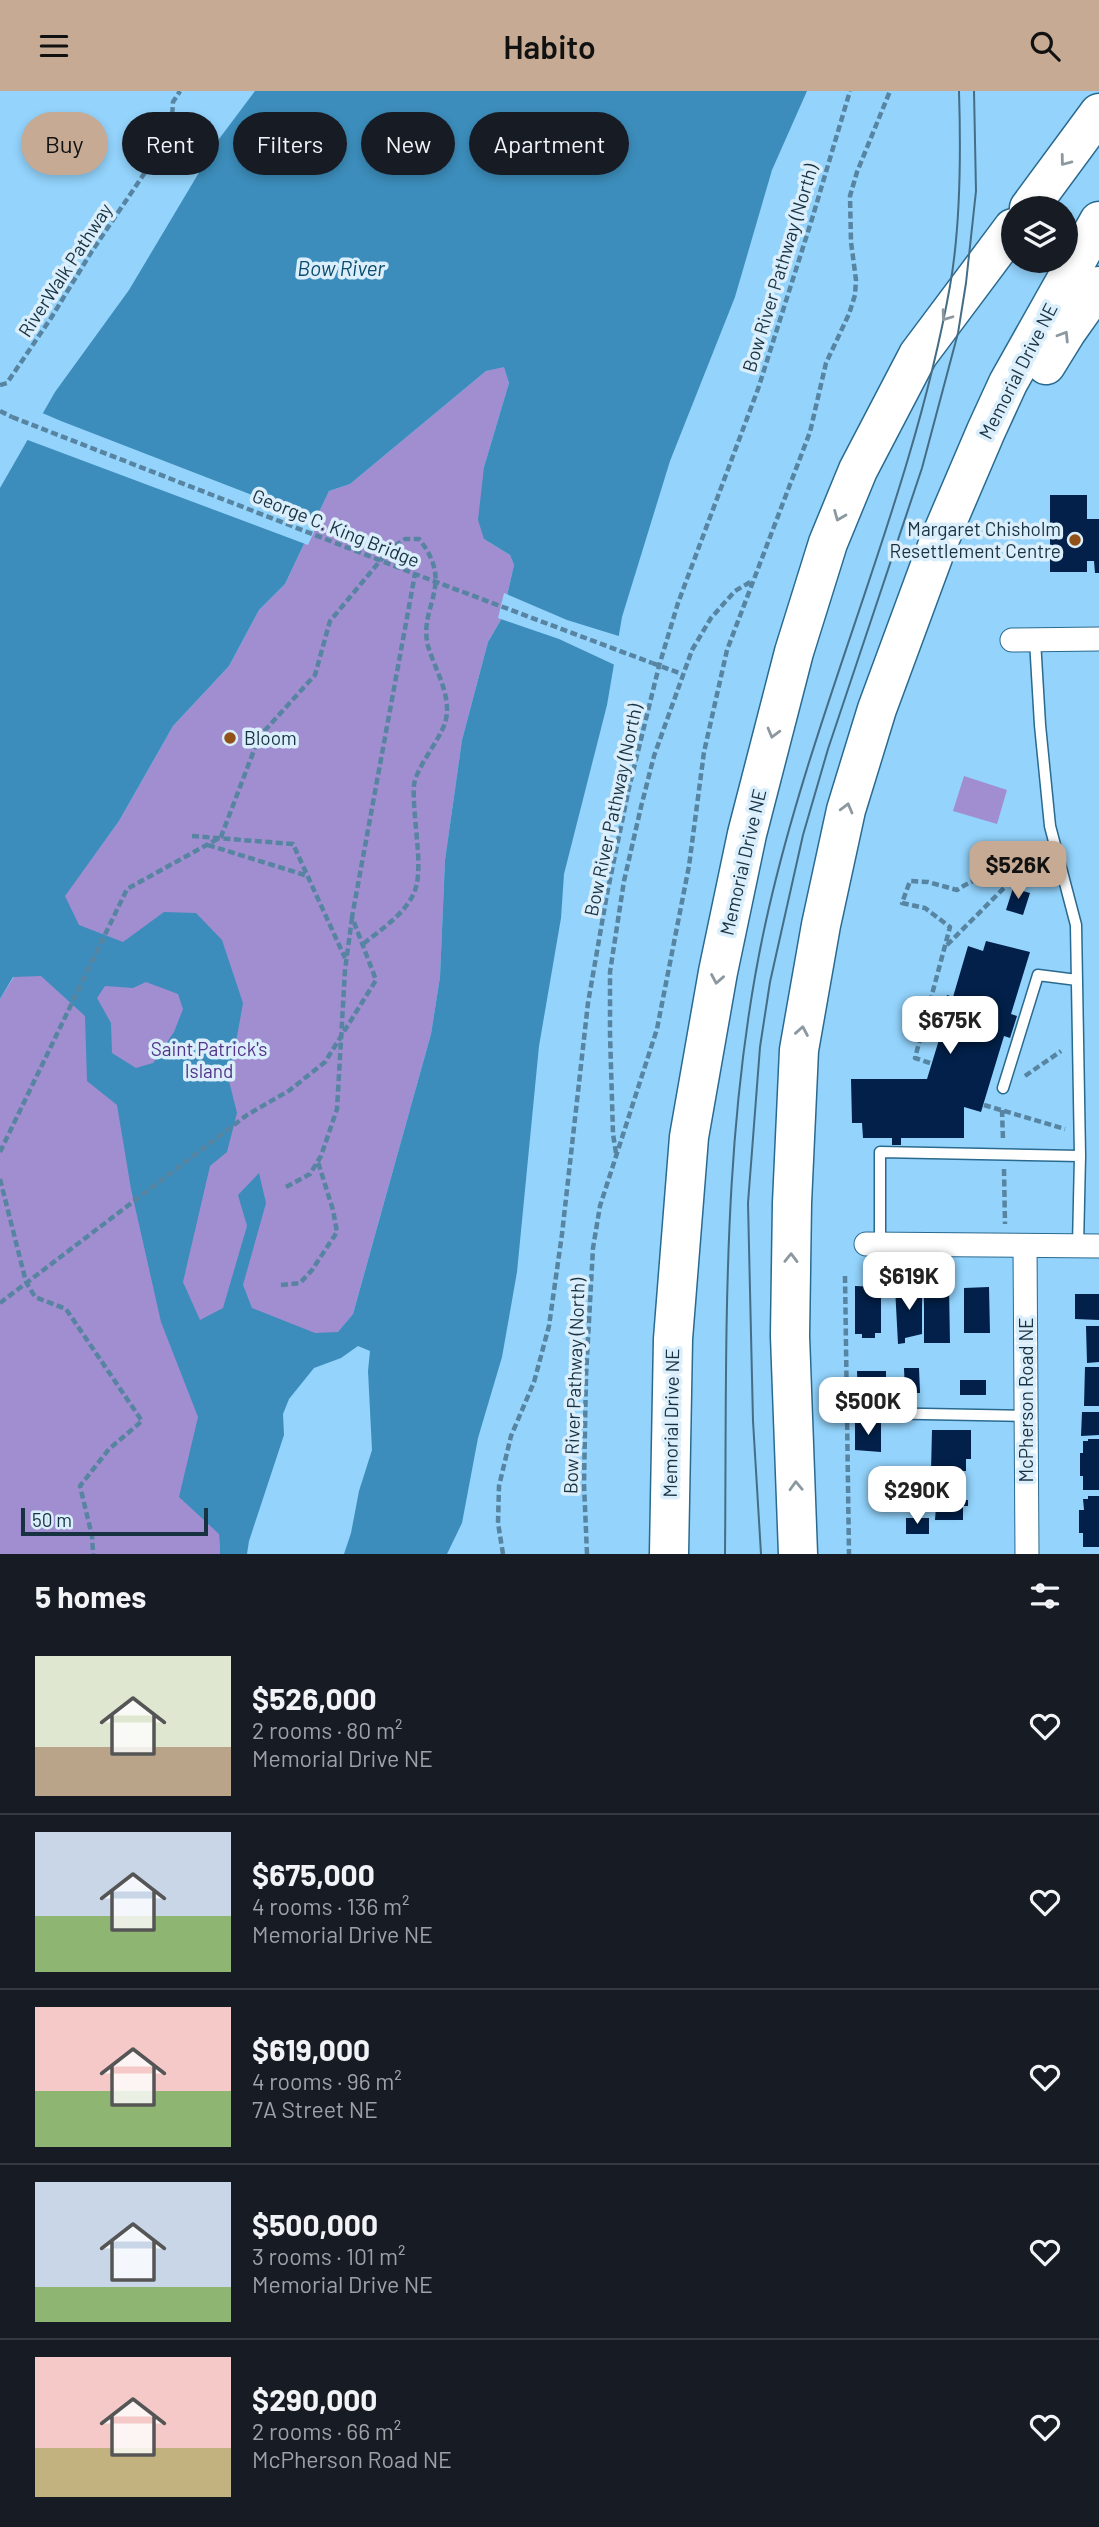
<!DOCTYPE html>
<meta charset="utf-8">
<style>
:root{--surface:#171b24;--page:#20242c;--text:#f1f3f6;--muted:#9ea1a6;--line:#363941;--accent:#c6aa93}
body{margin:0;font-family:Barlow,sans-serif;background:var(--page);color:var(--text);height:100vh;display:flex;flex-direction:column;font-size:26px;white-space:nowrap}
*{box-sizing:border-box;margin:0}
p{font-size:23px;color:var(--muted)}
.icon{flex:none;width:38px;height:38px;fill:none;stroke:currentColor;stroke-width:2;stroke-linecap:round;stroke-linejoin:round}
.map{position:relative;height:1463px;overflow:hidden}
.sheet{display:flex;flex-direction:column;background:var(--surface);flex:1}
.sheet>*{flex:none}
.top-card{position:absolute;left:21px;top:21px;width:700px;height:63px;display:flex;gap:14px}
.tools{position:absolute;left:1001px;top:105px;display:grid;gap:14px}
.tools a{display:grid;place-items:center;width:77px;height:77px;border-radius:50%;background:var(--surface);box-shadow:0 4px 10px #0003;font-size:35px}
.scale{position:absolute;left:21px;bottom:18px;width:187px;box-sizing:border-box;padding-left:7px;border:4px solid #183242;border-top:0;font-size:19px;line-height:24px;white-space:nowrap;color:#183242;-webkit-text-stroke:5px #dbeefb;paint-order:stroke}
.price{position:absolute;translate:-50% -60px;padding:0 16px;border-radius:14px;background:#fff;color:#222;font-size:23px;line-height:46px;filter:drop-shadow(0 2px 4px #0008)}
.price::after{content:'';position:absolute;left:50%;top:42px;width:21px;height:16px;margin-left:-10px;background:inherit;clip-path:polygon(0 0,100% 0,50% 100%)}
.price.selected{background:var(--accent);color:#111}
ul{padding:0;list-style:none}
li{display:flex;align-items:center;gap:21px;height:175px;padding:0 35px}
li+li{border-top:2px solid var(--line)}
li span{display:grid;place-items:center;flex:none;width:196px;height:140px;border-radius:0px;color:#555}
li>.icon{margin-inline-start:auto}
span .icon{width:84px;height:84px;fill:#fffc;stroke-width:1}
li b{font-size:30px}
h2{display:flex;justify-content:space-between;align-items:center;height:84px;padding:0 35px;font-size:30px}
.chip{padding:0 24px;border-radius:32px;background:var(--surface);box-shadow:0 4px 10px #0003;font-size:24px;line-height:63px}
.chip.selected{background:var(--accent);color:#111}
header{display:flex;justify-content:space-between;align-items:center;height:91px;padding:0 35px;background:var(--accent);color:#111;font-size:32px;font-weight:600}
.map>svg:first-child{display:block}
.green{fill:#a18ed0}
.water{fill:#3c8dbb;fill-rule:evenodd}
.pier{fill:#93d3fc}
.building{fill:#022049}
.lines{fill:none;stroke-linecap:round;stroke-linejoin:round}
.lane-casing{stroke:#2a6a8f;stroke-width:13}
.street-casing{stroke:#2a6a8f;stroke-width:25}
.highway-casing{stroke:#2a6a8f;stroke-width:41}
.path{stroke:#5784a1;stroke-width:4.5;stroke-dasharray:7 3.5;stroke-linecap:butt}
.lane{stroke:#fff;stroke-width:10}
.street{stroke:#fff;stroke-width:23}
.highway{stroke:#fff;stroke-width:38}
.tram{stroke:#456d86;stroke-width:2}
.path-bridge{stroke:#5784a1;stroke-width:4.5;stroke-dasharray:7 3.5;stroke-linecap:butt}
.oneway{stroke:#8c98a0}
.poi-dot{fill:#915119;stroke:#dbeefb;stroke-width:2.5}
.labels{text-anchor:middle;stroke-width:7;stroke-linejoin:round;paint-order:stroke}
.street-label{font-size:19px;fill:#183242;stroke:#dbeefb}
.poi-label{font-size:19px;fill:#183242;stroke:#dbeefb;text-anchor:end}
.park-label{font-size:19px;fill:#533388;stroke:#dbeefb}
.water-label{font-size:21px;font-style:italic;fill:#0c4c6d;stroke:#dbeefb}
</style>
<header><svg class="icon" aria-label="menu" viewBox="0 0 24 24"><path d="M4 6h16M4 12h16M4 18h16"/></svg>Habito<svg class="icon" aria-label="search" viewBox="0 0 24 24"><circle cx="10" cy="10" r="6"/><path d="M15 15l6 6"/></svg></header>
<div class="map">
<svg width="1099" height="1463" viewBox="0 0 1099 1463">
<rect width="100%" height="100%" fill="#93d3fc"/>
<path class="green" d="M504 275 509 292 484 376V448L510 464 514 474 502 527 488 551 462 649 445 769 440 886 431 943 353 1223 254 1347 219 1444 220 1463H0V908L65 804 119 730 173 635 229 575 259 519 285 493 329 400 350 393 486 280Z
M964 685 1007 699 997 733 953 720Z"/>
<path class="water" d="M255 0H807L772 79 735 206 670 370 622 526 607 614 564 783 561 827 539 955 517 1181 502 1266 478 1347 462 1432 447 1463H344L351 1442 359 1400 372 1359 368 1280 370 1260 358 1255 341 1267 314 1277 289 1308 283 1323 284 1344 249 1450 247 1463H220L219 1443 179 1406 198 1326 161 1231 131 1098 117 1014 87 990 85 925 41 885 13 886 0 908V397L55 301 129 199 219 48ZM504 276 509 292 484 376 478 429 484 448 510 464 514 474 502 527 488 551 462 649 445 769 440 886 431 943 353 1223 338 1241 315 1242 252 1217 243 1194 266 1112 259 1082 238 1104 247 1135 223 1217 200 1229 183 1191 210 1075 227 1061 237 1022 229 990 243 912 222 849 196 822 164 821 123 851 79 834 65 805 119 730 173 635 229 575 259 519 285 493 329 400 350 393 486 280ZM146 891 178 903 183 918 174 941 153 972 136 977 112 962 111 932 97 907 105 895 133 897Z"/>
<path class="pier" d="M40 321 61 330 319 430 308 454 25 348Z
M504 502 567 529 622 546 617 575 559 548 498 527Z"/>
<path class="building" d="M1050 404H1087V428H1099V482H1095L1094 470H1087V481H1050Z
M1013 797 1030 802 1023 824 1006 819Z
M986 850 1030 861 1011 923 1017 925 1010 947 1004 945 981 1021 964 1016V1047H901V1054H892V1047H863L862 1032H852L851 988H927L946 926 941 924 947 904 953 906 968 855 983 860Z
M855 1195 881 1196V1242H875V1247H862V1243H855Z
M922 1195V1243L905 1247V1252L898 1253 895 1196Z
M949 1195 950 1252H924V1196Z
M989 1196 990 1242H964V1197Z
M1075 1203H1099V1229L1075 1228Z
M1086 1235H1099V1271L1087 1272Z
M1085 1276H1099V1315H1084Z
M904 1277H919L920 1302H905Z
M857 1280H886V1305L858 1306Z
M960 1289H986V1304H960Z
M1082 1321H1099V1344L1081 1345Z
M855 1332H881V1361L855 1359Z
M932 1339H971V1368H966V1380H931Z
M1088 1348H1099V1399H1083V1385H1080V1362H1083V1350H1088Z
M936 1394H964L963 1409H968V1415H963V1429H935L936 1416H931V1409H936Z
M1088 1405H1099V1456H1083V1442H1079V1419H1084L1083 1408H1088Z
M906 1427H929V1443H906Z"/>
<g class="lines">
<defs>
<path id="lane" d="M1035 549 1040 634 1050 735 1076 834 1080 1065 1078 1155
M1003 997 1038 884 1077 889
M880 1153V1061L1080 1065
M871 1322 1026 1325"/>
<path id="street" d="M1012 549 1099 548
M866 1153 1099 1155
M1025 1155 1027 1463"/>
<path id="highway" d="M1029 117 1099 22
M1046 274 1067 240 1099 195
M669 1463 673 1248 689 1046 718 881 747 743 794 561 828 452 858 379 918 264 1013 137
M798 1463 790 1245 792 1112 799 959 821 834 846 719 877 618 939 450 986 340 1008 292 1099 130"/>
</defs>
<use href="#lane" class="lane-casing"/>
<use href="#street" class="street-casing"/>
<use href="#highway" class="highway-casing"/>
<path class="path" d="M0 294 7 292 51 227 92 160 171 43 173 11 180 0
M0 320 12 326
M652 572 682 583
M192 745 293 753 345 867
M208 754 308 785
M947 854 1008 793
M930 972 915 967 950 836 925 817 902 812 910 790 928 791 957 799C978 785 985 786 1009 793L1037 767
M1025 985 1061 960
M984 1014 1065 1038
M1002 1019 1003 1049
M0 1061 127 798 221 746 259 646 315 584 330 530 390 458 405 448H419C456 494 418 515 428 555 435 579 453 606 445 632 439 650 416 677 414 694 412 724 423 771 416 796 409 821 381 838 362 854
M616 1062 613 1043 610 943V881L624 790 641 716 654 665 692 559 711 527 735 500 752 490
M1004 1078 1005 1133
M0 1088 26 1191 35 1206 66 1218 142 1330 109 1358 80 1395 92 1445 93 1463
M286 1096 310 1083 321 1065 337 1018 345 879 352 827
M845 1185 849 1463
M281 1194 300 1192 312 1179 337 1141 333 1119 318 1071
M0 1212 247 1024 290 999 325 971 376 889 352 826 415 483
M503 1463 498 1432 499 1395 511 1345 534 1291 549 1235 562 1143 588 912 607 803 629 697 659 575 678 512 758 298 812 128 850 0
M587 1463 584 1393 586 1285 593 1157 600 1115 657 938 689 775 704 661 727 559 810 341 826 272 849 223 855 204 856 189 851 151 850 105 857 81 890 0"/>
<use href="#lane" class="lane"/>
<use href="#street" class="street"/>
<use href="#highway" class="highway"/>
<path class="tram" d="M725 1463C727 1249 720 1031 768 821 816 609 912 409 950 195 961 133 961 63 959 0
M761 1463 753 1330 748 1112 760 956 770 891 803 744 828 658 922 377 958 242 966 192 976 100 974 0"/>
<path class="path-bridge" d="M12 326 415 483 652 572"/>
</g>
<defs><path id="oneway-chevron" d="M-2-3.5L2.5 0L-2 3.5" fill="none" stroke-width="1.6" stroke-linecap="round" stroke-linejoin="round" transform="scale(1.75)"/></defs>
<g class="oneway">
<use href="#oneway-chevron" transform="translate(1065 70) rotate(127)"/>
<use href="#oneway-chevron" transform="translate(946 225) rotate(126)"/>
<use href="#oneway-chevron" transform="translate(1064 245) rotate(-58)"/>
<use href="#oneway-chevron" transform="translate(839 425) rotate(112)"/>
<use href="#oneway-chevron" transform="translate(773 642) rotate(105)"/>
<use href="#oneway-chevron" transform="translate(847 717) rotate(-75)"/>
<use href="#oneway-chevron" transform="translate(717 888) rotate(100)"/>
<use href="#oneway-chevron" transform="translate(802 940) rotate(-80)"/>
<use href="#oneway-chevron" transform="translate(791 1167) rotate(-89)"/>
<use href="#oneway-chevron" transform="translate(796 1395) rotate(-92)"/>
</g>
<g class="poi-dot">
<circle cx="1075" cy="449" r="7"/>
<circle cx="230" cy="647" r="7"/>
</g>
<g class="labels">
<g class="street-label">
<text transform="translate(780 177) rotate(-73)" y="7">Bow River Pathway (North)</text>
<text transform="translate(65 179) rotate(-57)" y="7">RiverWalk Pathway</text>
<text transform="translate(1018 280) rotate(-63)" y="7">Memorial Drive NE</text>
<text transform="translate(336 437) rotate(22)" y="7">George C. King Bridge</text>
<text transform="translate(613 719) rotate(-78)" y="7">Bow River Pathway (North)</text>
<text transform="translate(743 771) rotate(-77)" y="7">Memorial Drive NE</text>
<text transform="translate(574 1295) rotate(-88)" y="7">Bow River Pathway (North)</text>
<text transform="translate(1026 1309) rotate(-90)" y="7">McPherson Road NE</text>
<text transform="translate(671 1332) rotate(-89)" y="7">Memorial Drive NE</text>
</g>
<g class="poi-label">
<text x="1061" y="445">Margaret Chisholm<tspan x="1061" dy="22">Resettlement Centre</tspan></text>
<text x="244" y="654" text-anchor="start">Bloom</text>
</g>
<g class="park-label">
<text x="209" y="965">Saint Patrick's<tspan x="209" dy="22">Island</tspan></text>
</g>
<g class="water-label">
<text x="341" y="185">Bow River</text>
</g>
</g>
</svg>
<div class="tools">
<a><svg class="icon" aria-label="layers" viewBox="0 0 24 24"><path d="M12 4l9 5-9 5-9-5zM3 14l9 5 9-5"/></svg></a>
</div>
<div class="scale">50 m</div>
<b class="price selected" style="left:1018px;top:810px">$526K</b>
<b class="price" style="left:950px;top:965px">$675K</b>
<b class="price" style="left:909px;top:1221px">$619K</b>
<b class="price" style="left:868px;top:1346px">$500K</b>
<b class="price" style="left:917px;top:1435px">$290K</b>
<div class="top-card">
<a class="chip selected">Buy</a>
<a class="chip">Rent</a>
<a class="chip">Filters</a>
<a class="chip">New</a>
<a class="chip">Apartment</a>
</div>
</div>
<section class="sheet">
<h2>5 homes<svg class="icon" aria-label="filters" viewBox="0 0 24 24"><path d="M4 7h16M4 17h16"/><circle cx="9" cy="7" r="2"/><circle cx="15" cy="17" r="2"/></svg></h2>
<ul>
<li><span style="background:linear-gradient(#dfe7d0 65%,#b9a48a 0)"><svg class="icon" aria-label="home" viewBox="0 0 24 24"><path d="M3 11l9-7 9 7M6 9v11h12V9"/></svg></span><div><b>$526,000</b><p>2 rooms · 80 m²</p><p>Memorial Drive NE</p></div><svg class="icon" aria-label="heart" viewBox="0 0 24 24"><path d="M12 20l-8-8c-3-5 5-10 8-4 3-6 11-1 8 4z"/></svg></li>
<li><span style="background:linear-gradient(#c9d6e8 60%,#8fb573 0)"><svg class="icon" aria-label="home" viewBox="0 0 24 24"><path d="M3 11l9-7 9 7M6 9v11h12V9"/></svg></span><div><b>$675,000</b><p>4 rooms · 136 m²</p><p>Memorial Drive NE</p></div><svg class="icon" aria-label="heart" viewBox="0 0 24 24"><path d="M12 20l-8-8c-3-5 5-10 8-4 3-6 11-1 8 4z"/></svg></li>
<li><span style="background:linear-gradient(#f6c9c9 60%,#8fb573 0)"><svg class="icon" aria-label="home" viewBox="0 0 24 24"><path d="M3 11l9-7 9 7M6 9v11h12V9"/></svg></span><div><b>$619,000</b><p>4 rooms · 96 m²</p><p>7A Street NE</p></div><svg class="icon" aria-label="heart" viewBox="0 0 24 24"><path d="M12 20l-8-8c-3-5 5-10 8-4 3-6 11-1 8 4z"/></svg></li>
<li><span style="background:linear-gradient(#c9d6e8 75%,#8fb573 0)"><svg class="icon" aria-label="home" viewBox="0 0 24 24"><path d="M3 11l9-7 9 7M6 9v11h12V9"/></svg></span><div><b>$500,000</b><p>3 rooms · 101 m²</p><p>Memorial Drive NE</p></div><svg class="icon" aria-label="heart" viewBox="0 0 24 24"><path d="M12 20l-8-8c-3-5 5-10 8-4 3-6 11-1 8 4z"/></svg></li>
<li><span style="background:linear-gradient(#f6c9c9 65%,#c2b280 0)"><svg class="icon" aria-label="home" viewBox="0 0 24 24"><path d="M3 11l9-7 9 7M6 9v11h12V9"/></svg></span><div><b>$290,000</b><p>2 rooms · 66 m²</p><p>McPherson Road NE</p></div><svg class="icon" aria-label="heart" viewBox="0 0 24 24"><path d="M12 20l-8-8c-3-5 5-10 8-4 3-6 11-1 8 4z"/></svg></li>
</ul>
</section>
